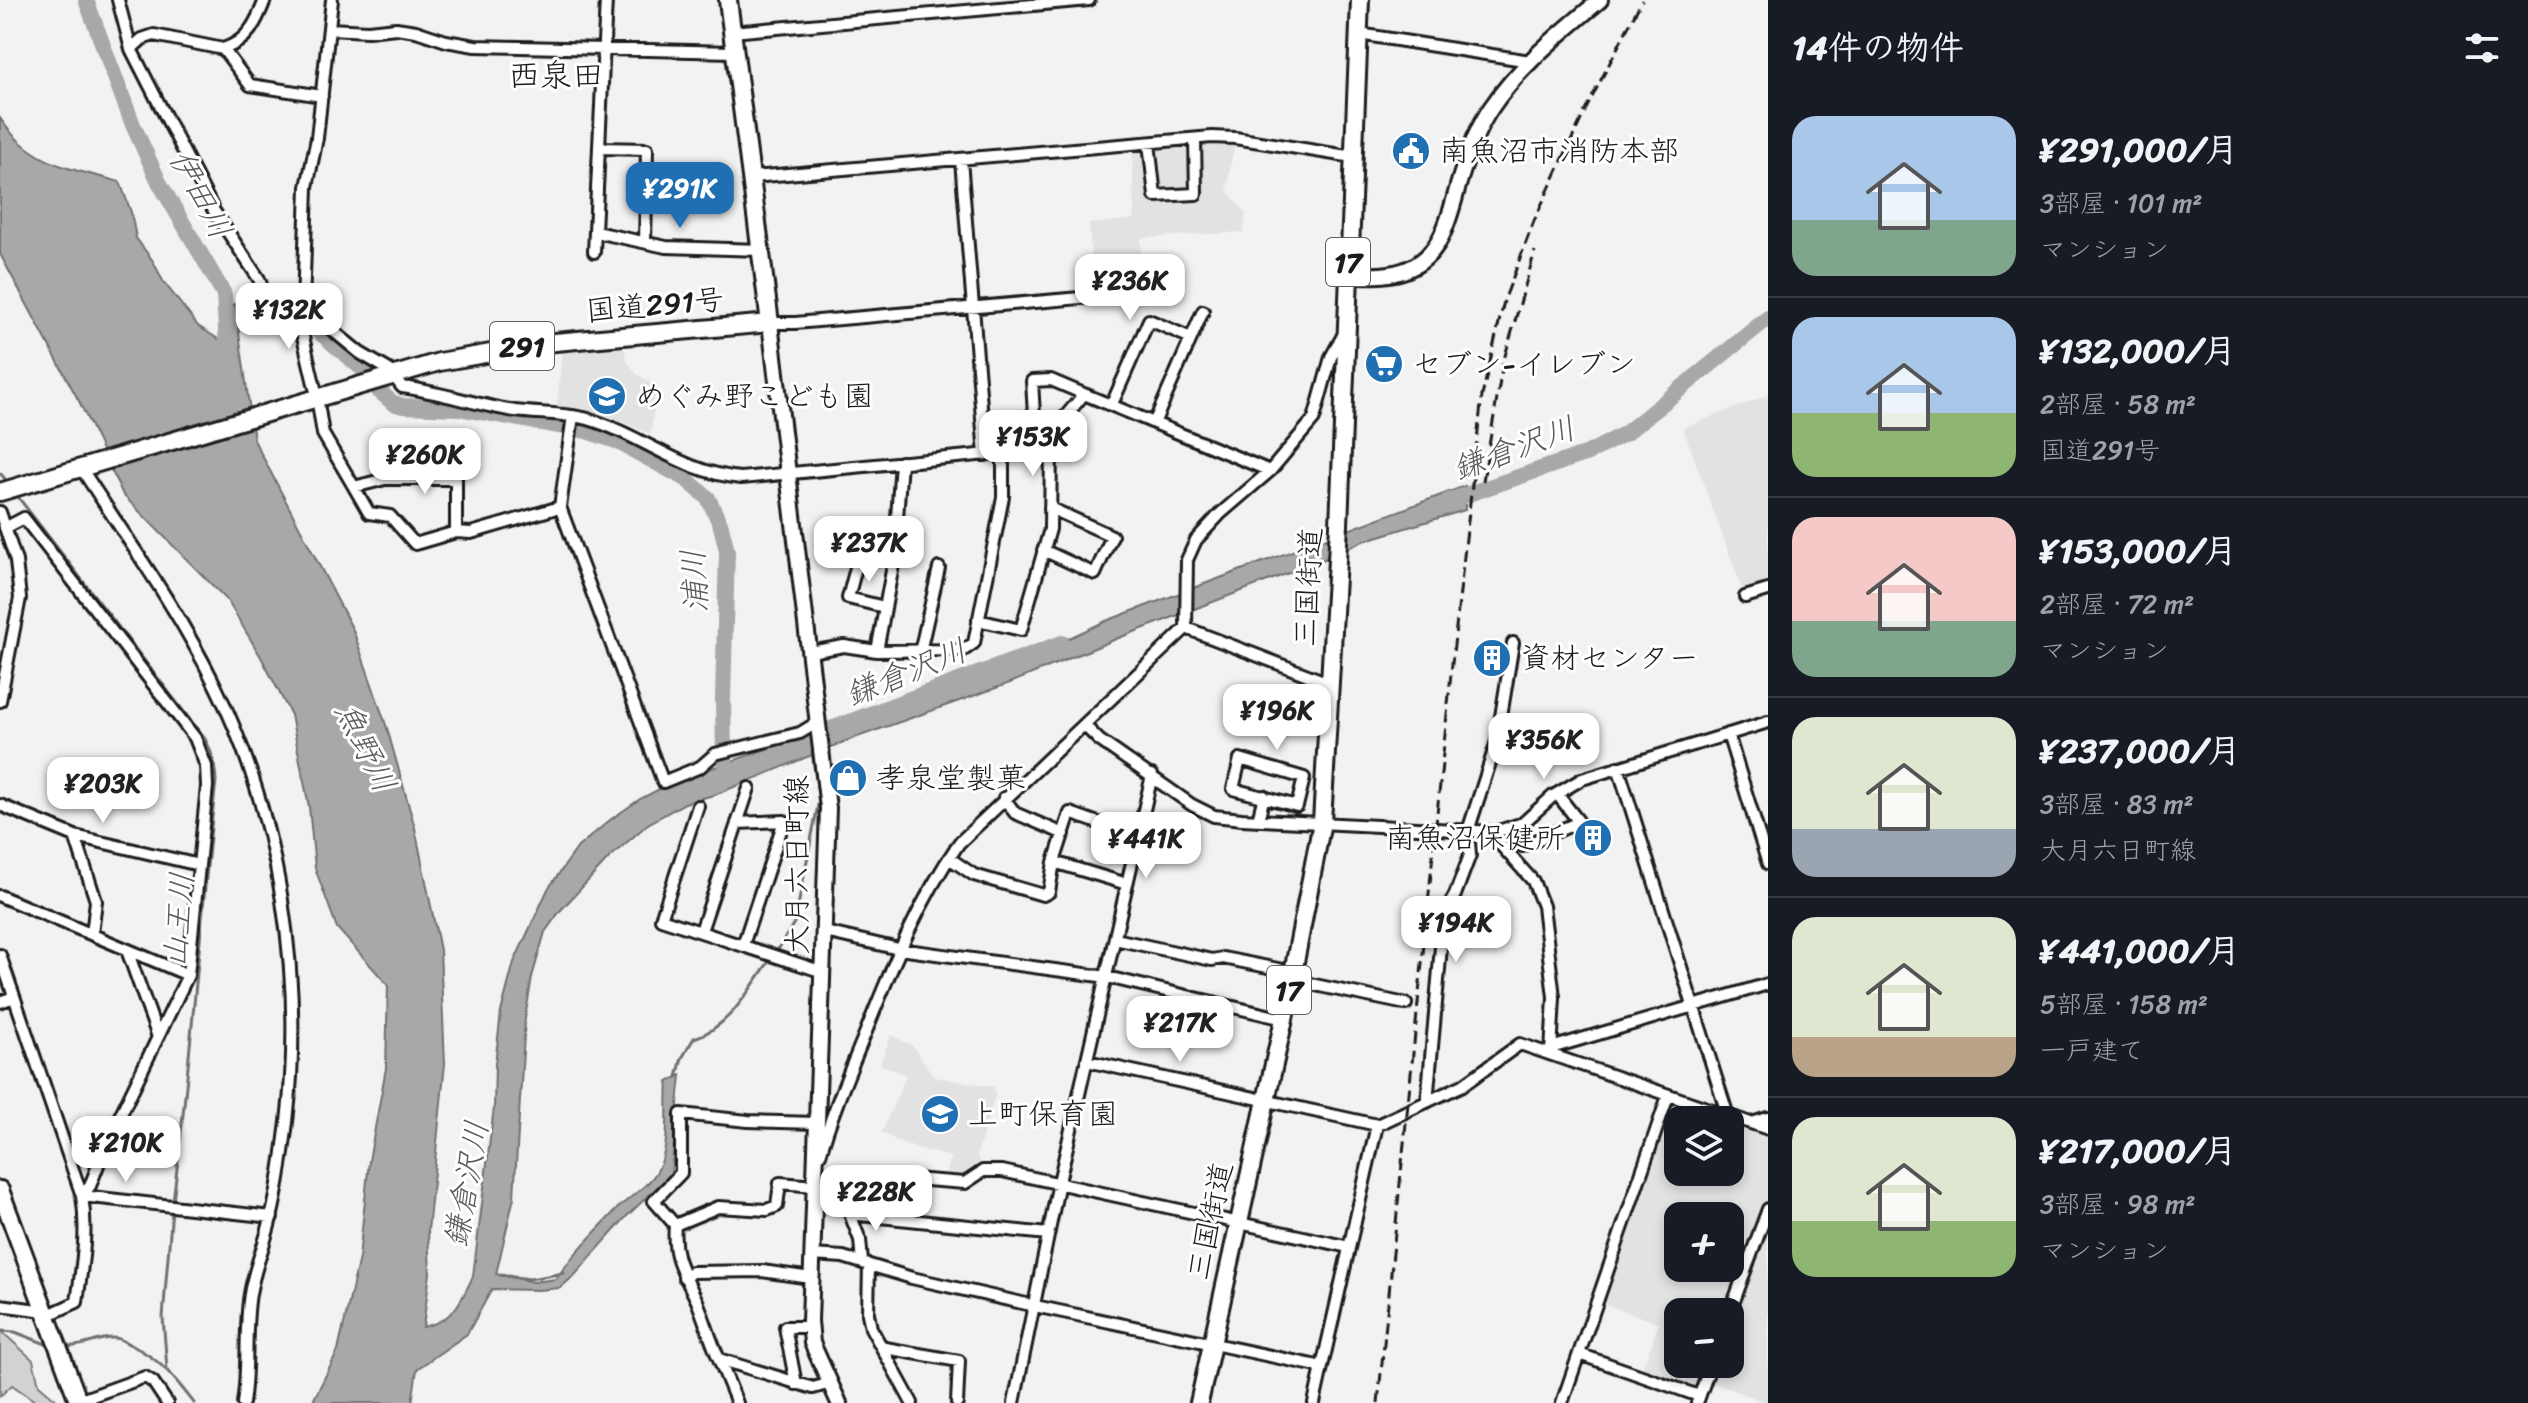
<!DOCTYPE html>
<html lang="ja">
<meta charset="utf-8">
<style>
:root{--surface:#171b24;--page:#20242c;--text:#f1f3f6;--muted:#9ea1a6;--line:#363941;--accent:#1f6fb2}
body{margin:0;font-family:Sriracha,"Klee One",sans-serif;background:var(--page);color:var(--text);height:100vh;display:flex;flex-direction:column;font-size:30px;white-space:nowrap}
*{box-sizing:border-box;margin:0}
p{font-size:26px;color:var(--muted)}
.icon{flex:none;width:44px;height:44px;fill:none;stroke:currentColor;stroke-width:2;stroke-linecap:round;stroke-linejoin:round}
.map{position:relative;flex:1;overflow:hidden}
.sheet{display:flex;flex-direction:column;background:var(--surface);width:760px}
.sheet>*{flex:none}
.tools{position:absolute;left:1664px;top:1106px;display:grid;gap:16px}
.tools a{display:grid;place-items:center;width:80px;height:80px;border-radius:16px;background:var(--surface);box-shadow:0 4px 12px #0003;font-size:40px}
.price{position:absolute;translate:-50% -68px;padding:0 18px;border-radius:16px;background:#fff;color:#222;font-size:26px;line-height:52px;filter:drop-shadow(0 2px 4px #0008)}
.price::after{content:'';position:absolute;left:50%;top:48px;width:24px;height:18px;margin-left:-12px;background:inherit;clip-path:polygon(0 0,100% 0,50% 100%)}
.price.active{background:var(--accent);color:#fff}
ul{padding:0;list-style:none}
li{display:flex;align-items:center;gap:24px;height:200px;padding:0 24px}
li+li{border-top:2px solid var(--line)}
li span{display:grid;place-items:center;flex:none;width:224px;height:160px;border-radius:24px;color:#555}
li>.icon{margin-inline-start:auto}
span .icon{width:96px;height:96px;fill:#fffc;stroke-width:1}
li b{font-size:34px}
h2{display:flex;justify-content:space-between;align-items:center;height:96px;padding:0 24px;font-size:34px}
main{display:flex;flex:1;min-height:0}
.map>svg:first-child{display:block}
.built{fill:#e2e2e2;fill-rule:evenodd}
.green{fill:#d2d2d2;stroke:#777;stroke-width:2}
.water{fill:#a8a8a8;stroke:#707070;stroke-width:2}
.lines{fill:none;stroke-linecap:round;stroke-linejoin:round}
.stream{stroke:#707070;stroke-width:3}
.river{stroke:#a8a8a8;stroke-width:16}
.minor-casing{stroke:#1c1c1c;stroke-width:16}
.major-casing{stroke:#1c1c1c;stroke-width:20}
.highway-casing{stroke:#1c1c1c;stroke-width:22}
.minor{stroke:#fff;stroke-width:10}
.major{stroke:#fff;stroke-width:14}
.highway{stroke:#fff;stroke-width:16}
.rail{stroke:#1c1c1c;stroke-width:3;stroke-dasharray:12 6;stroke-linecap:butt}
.labels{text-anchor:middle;stroke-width:6;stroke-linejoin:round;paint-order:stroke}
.shield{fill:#fff;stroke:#606060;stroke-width:2}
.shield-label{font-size:28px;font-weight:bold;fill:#1c1c1c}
.poi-label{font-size:30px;fill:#1c1c1c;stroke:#fff;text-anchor:start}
.street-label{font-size:30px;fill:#1c1c1c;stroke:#fff}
.neighbourhood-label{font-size:32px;fill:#1c1c1c;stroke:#fff}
.water-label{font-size:32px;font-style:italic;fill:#5b5b5b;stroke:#fff}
</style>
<main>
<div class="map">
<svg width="1768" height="1403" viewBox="0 0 1768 1403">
<rect width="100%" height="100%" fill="#f2f2f2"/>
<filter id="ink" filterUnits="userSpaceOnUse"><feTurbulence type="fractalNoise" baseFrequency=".0125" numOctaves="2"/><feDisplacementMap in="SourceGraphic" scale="16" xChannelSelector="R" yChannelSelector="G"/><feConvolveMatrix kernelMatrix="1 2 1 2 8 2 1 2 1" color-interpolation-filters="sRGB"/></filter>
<g filter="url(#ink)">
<path class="built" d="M1235 138 1236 145 1232 155 1227 191 1246 213 1244 232 1141 238 1142 282 1137 293 1094 297 1089 224 1134 219 1132 145Z
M623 346 628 363 637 374 656 386 651 434 606 415 557 406 562 350Z
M1768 395V591L1745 597 1683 428Z
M891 1035 913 1046 934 1077 994 1087 995 1096 977 1154 982 1167 963 1179 946 1177 951 1157 902 1144 882 1132 906 1075 880 1064Z
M1668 1096 1768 1129V1403L1705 1380 1699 1396 1640 1375 1659 1323 1597 1302ZM1678 1120H1730V1172H1678ZM1678 1216H1730V1268H1678ZM1678 1312H1730V1364H1678Z"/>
<path class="green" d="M0 1330 33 1360 39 1385 60 1403H38L12 1385 0 1396Z"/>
<path class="water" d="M0 118C31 165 70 168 120 182L131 212 136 238 153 261 163 281 198 326 232 348 230 306 235 304 254 440 353 630 387 728 415 828 440 950 445 1063 428 1231 430 1273 423 1327C453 1321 461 1302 473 1276L494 1107 495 1064 501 1012 514 962 548 889 578 847 610 820 640 799 675 781 792 740 840 730 1004 668 1106 621 1465 486V510L1363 541 1320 561 1116 639 1010 683 846 741 717 794 685 803 648 824 610 857 560 911 545 932 532 977 525 1018 514 1197 496 1274 533 1282 556 1279C574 1253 596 1231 618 1208 633 1194 654 1183 661 1163 670 1138 666 1107 668 1082L681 1075 671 1174 626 1217 575 1275 560 1288 538 1290 492 1289 467 1334 417 1369 412 1403H312L338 1351 359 1258 369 1161 386 1068 388 985 337 928 315 868 309 807 291 715 261 657 227 600 123 495 80 403 0 254Z"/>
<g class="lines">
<path class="stream" d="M0 473 5 479
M18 497 205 739C213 753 215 766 216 781 200 921 191 1062 173 1201
M776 953 795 921 819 800 812 752
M677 1077 682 1058 694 1038C730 1028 750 987 771 959
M500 1275 530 1279 564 1273
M0 1331 15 1332 46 1344
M65 1346C86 1348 97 1337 114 1338 120 1338 125 1342 131 1345 161 1360 173 1376 194 1403
M167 1369 163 1317 172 1209"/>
<path class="river" d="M86 0 133 125 159 182 224 294 228 367
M311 325 366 372
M379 391 393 403 403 406 458 408 586 431 616 441 686 479 708 498 721 526 727 551 723 698 724 757 729 775
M1448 501 1588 453 1626 433 1768 318
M793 747 810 737 907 700 1062 643"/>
<defs>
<path id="minor" d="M118 0 131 49 214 211 259 279 269 308 303 306 360 353 389 370 402 387C440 392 477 405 515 411 539 414 565 413 588 419 643 435 682 473 741 478L1051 448
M329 29 368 31 396 28 416 31 446 41 475 46 734 52
M732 32 1089 0
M1359 34 1530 61
M131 49 142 39 154 35 223 49 250 85 322 96
M223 49C248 41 256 23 265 0
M1149 143 1155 196 1196 194 1195 139
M600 148 647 149 645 242
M961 160 985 455
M752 177 1212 137 1235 138 1353 157
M596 232 666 247 761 250
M594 252 606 0
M303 306 307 187 317 138 332 0
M296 307 315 388
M770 323H795L1137 293
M318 403 323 434 354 487 385 479H456V532L471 533 560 507
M1112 404 1149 320 1191 338
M573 416 560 507 663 782 700 767 715 754 800 733 818 722
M1155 421 1203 311
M1036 449 1032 381 1051 380 1084 394
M81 468C127 539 178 609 215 685 280 816 304 978 287 1122 283 1154 279 1187 271 1218 265 1244 254 1269 250 1294 244 1330 249 1367 243 1403
M354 487 369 513 390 516 415 544 456 532
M0 512 16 561 20 598 0 701
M5 528 24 518 195 738 206 766 207 786 188 975 105 1147 90 1186 82 1196
M1043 550 1095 574 1112 536 1050 508
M858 560 848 598 884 607
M1745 597 1768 590
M978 620 1021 630 1050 529 1051 448 1064 418 1084 394 1270 471
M1186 628 1331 684
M877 651 894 560 901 462
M810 652 844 646 877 651 964 650 974 643 1003 497V453
M920 652 939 568
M1084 725 1099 740 1192 805 1214 816 1242 819 1495 832 1523 823 1553 796 1582 779 1768 722
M1728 734 1768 864
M1240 759 1304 778 1297 806 1233 789Z
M1618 767 1728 1116
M1004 798 1015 813 1064 834
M0 805 75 836 199 865
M698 806 661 919 823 972
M1258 820 1264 796
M737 823 784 821 743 945
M1495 832 1498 842 1533 881 1543 906 1554 997 1551 1053
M75 836 96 901 92 934
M1523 846 1579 822 1557 794
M949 858 974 875 1043 895 1049 892 1054 862 1070 813 1138 837
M1054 862 1127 884
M0 896 188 975
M701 931 749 788
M825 932 899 949 1107 977 1284 1019
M1115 939 1212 960 1223 958 1293 972
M127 950 158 1037
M0 955 82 1196C88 1232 82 1266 77 1302L46 1316
M1291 980 1406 1004
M0 1002 14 997
M1551 1048 1768 984
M1087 1061 1377 1125 1463 1085 1520 1044 1768 1129
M1427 1102 1444 914 1455 895 1470 855 1468 831 1497 741 1513 643
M817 1123 748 1121 681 1114V1173L654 1201 675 1225 718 1207 767 1210 777 1206 780 1183 839 1188 850 1214 1048 1234
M1752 1123 1768 1118
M820 1155C832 1112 850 1071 867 1029 893 964 919 901 959 843L1186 628 1187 560 1196 540 1220 514 1270 471 1314 419 1331 357 1345 332
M839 1188 850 1185 861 1175 965 1183 983 1171H1002L1349 1247
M82 1196 272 1217
M850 1214 860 1240 862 1262
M675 1225C672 1258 683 1271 697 1301 705 1320 710 1340 719 1359L813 1388 831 1383
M812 1255 843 1257 912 1278 1035 1306 1322 1367 1314 1403
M869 1265 868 1314 871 1328 912 1403
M684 1277 692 1272 762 1271 811 1278
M0 1305 45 1311
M1730 1312 1768 1209
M883 1350 885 1348 959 1361 957 1403
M1579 1354 1699 1396
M719 1359 737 1403
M1322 1367 1377 1125
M796 1384 785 1327H810
M78 1401 145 1377 153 1382 167 1403
M1014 1403 1059 1182 1152 775
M1562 1403 1668 1096
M1697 1403 1711 1364"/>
<path id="major" d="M1347 275C1367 275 1389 277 1408 269 1446 253 1450 210 1461 176 1468 153 1477 129 1491 108 1520 65 1561 33 1600 0
M770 323 828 808 810 1321 812 1343 839 1403"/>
<path id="highway" d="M0 492 439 362 555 342 770 323 728 0
M0 1190 79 1403
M1199 1403 1284 1019 1322 822 1339 525 1360 0"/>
</defs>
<use href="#minor" class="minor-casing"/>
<use href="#major" class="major-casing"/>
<use href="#highway" class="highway-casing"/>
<use href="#minor" class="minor"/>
<use href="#major" class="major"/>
<use href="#highway" class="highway"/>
<path class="rail" d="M1483 481 1503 363 1535 251
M1378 1403 1453 654 1482 396 1504 301 1534 221 1585 111 1642 0"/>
</g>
</g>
<defs>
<symbol id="civic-disc" viewBox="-11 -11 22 22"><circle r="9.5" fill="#1f6fb2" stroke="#fff"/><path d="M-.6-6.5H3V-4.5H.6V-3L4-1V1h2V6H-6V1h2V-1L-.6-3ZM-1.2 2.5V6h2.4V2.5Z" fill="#fff"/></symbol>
<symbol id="supermarket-disc" viewBox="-11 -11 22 22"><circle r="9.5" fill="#1f6fb2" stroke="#fff"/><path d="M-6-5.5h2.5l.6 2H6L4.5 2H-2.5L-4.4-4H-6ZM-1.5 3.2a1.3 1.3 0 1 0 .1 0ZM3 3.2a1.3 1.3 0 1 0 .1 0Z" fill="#fff"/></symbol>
<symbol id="school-disc" viewBox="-11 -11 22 22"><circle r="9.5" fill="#1f6fb2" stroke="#fff"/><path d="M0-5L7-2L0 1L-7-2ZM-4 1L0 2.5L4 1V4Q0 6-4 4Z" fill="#fff"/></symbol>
<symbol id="building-disc" viewBox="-11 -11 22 22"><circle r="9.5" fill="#1f6fb2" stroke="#fff"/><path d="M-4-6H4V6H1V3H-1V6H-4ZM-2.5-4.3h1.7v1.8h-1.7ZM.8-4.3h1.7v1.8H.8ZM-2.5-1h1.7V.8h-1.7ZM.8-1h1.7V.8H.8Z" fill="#fff"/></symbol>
<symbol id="shop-disc" viewBox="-11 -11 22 22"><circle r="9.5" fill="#1f6fb2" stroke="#fff"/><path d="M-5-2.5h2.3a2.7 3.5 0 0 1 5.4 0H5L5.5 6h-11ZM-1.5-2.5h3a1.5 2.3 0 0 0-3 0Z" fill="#fff"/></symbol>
</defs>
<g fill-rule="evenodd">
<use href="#civic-disc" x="1389" y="129" width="44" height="44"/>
<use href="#supermarket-disc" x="1362" y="342" width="44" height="44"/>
<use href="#school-disc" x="585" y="374" width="44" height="44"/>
<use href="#building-disc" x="1470" y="636" width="44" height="44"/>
<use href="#shop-disc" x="826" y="756" width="44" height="44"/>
<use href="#building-disc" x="1571" y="816" width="44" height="44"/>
<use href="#school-disc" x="918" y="1092" width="44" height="44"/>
</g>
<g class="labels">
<g class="shield">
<rect x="1326" y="238" width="44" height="48" rx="6"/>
<rect x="490" y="322" width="64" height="48" rx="6"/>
<rect x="1267" y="966" width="44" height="48" rx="6"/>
</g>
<g class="shield-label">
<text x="1348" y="272">17</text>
<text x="522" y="356">291</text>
<text x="1289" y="1000">17</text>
</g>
<g class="poi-label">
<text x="1439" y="161">南魚沼市消防本部</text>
<text x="1412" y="374">セブン-イレブン</text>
<text x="635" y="406">めぐみ野こども園</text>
<text x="1520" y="668">資材センター</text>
<text x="876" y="788">孝泉堂製菓</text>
<text x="1565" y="848" text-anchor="end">南魚沼保健所</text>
<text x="968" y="1124">上町保育園</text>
</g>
<g class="street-label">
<text transform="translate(655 305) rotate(-5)" y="10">国道291号</text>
<text transform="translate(1308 587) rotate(-87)" y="10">三国街道</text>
<text transform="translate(797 865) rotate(-90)" y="10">大月六日町線</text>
<text transform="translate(1210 1221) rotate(-78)" y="10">三国街道</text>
</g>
<g class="neighbourhood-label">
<text x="556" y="86">西泉田</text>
</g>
<g class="water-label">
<text transform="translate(201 194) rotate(62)" y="11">伊田川</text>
<text transform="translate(1514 448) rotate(-20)" y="11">鎌倉沢川</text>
<text transform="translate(694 581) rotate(-93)" y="11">浦川</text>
<text transform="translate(906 672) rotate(-22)" y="11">鎌倉沢川</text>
<text transform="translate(366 747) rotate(64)" y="11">魚野川</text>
<text transform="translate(178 920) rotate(-85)" y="11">山王川</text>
<text transform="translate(466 1184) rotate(-80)" y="11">鎌倉沢川</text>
</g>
</g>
</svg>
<div class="tools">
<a><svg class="icon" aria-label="layers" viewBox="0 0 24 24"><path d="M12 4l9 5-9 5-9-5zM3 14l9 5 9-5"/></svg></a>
<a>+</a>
<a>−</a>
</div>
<b class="price active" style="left:680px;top:230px">¥291K</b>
<b class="price" style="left:1130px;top:322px">¥236K</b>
<b class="price" style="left:289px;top:351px">¥132K</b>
<b class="price" style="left:1033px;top:478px">¥153K</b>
<b class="price" style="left:425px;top:496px">¥260K</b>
<b class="price" style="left:869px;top:584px">¥237K</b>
<b class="price" style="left:1277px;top:752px">¥196K</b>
<b class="price" style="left:1544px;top:781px">¥356K</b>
<b class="price" style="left:103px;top:825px">¥203K</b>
<b class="price" style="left:1146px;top:880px">¥441K</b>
<b class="price" style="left:1456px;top:964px">¥194K</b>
<b class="price" style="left:1180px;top:1064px">¥217K</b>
<b class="price" style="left:126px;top:1184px">¥210K</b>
<b class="price" style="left:876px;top:1233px">¥228K</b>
</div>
<section class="sheet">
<h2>14件の物件<svg class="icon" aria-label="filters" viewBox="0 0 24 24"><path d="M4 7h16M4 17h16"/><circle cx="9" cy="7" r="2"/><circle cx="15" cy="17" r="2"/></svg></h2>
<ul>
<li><span style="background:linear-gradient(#a9c7e8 65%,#7fa58c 0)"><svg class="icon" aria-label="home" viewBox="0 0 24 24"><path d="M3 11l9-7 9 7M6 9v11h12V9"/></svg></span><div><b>¥291,000/月</b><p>3部屋 · 101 m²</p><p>マンション</p></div></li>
<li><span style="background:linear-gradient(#a9c7e8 60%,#8fb573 0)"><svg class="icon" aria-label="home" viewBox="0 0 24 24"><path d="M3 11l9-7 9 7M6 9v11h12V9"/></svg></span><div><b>¥132,000/月</b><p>2部屋 · 58 m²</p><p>国道291号</p></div></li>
<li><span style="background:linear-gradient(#f6c9c9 65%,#7fa58c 0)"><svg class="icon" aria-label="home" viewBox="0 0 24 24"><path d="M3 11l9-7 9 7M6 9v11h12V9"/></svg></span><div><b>¥153,000/月</b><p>2部屋 · 72 m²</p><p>マンション</p></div></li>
<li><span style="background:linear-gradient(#dfe7d0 70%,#9aa5b1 0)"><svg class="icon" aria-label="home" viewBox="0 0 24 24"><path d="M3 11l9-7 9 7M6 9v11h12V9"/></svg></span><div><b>¥237,000/月</b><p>3部屋 · 83 m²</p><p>大月六日町線</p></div></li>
<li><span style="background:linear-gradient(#dfe7d0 75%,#b9a48a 0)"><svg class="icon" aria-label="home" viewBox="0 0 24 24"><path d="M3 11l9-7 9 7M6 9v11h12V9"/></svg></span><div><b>¥441,000/月</b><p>5部屋 · 158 m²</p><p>一戸建て</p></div></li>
<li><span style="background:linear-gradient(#dfe7d0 65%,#8fb573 0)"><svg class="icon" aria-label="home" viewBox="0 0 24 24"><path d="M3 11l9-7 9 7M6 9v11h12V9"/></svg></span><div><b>¥217,000/月</b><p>3部屋 · 98 m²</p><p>マンション</p></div></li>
</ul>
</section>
</main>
